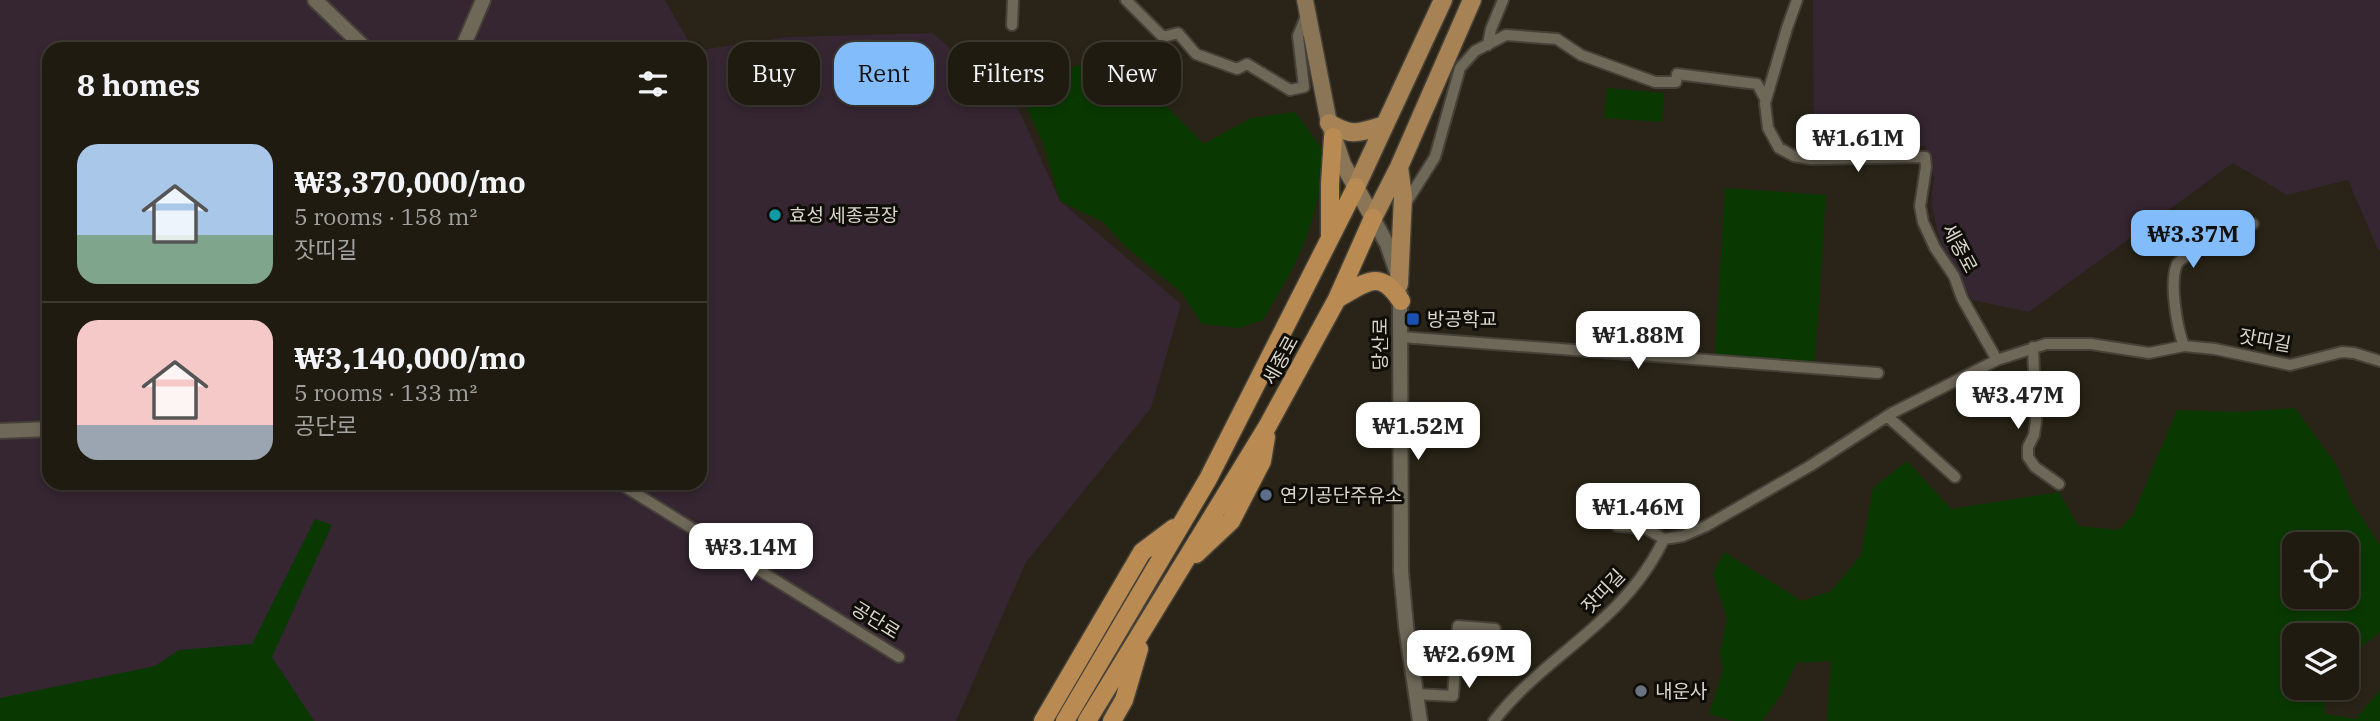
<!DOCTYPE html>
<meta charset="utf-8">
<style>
:root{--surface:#1f1b11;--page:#27241a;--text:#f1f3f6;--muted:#a1a19f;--line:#3c3931;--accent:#83bcfa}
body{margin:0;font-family:"IBM Plex Serif","Noto Sans KR",serif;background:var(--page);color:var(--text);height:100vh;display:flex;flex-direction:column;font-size:26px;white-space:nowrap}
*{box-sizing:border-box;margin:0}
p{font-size:23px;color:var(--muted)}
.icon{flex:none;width:38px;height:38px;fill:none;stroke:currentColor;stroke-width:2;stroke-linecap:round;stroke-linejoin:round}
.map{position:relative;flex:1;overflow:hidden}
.drawer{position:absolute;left:42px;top:42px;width:665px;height:448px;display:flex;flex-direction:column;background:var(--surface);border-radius:21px;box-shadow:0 4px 10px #0003,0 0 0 2px var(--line)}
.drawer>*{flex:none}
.banner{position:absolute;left:728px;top:42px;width:665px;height:63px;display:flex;gap:14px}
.buttons{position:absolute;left:2282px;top:532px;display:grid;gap:14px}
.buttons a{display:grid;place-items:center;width:77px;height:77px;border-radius:14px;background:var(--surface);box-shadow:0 4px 10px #0003,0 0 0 2px var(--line);font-size:35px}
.price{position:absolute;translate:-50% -60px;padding:0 16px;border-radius:14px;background:#fff;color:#222;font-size:23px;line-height:46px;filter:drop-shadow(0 2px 4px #0008)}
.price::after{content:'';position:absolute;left:50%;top:42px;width:21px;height:16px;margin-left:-10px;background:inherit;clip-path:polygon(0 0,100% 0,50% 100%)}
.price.on{background:var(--accent);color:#111}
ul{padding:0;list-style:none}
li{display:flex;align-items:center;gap:21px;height:175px;padding:0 35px}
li+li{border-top:2px solid var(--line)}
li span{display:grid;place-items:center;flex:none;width:196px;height:140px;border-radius:21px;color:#555}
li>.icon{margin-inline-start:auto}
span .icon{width:84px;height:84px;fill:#fffc;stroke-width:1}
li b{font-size:30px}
h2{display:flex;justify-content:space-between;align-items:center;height:84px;padding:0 35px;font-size:30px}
.tag{padding:0 24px;border-radius:21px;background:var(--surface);box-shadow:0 4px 10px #0003,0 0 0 2px var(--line);font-size:24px;line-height:63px}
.tag.on{background:var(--accent);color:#111}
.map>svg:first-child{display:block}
.industrial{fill:#352632}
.green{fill:#093901;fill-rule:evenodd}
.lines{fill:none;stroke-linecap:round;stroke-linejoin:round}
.minor-casing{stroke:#464138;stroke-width:14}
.tertiary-casing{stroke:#464138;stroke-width:18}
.secondary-casing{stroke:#464138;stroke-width:19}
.primary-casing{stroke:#464138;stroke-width:21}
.trunk-casing{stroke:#464138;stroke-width:21}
.minor{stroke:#6e6859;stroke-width:10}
.tertiary{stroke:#6e6859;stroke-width:14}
.secondary{stroke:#8a7557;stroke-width:16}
.primary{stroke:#a68254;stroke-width:18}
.trunk{stroke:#b98b52;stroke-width:18}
.culture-dot{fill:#0f9aa8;stroke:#0f0d08;stroke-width:2.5}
.transit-dot{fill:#1a4fb4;stroke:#0f0d08;stroke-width:2.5}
.service-dot{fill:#5c6f8a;stroke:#0f0d08;stroke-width:2.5}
.worship-dot{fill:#6b7280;stroke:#0f0d08;stroke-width:2.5}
.labels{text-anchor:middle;stroke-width:6;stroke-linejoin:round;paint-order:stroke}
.poi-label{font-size:19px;fill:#d9d6cd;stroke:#0f0d08;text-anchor:start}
.street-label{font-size:19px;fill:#d9d6cd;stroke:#0f0d08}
</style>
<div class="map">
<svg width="2380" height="721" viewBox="0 0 2380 721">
<rect width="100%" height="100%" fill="#292417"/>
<path class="industrial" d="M0 0H665L693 49H49V483H700V50L788 37 933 33 1018 108 1060 201 1181 304 1151 408 1026 562 956 721H0Z
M1813 0H2380V250H2378L2348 180 2287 195 2233 163 2029 312 1972 300 1941 244 1931 204 1934 177 1925 146 1814 155Z"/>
<path class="green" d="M1079 65 1131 79 1167 107 1204 144 1251 118 1295 112 1326 154C1321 182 1316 211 1306 238 1295 267 1279 293 1263 320L1239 328 1202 324 1182 293 1125 246 1103 222 1060 201 1043 143 1023 99 1037 81Z
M1607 88 1664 93 1662 122 1604 118Z
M1725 188 1826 195 1815 362 1715 356Z
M2295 408 2337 466 2351 501 2380 545V632L2347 658V635H2294V688H2323L2325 714 2356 719 2380 690V721H1827L1831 661 1796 663 1783 692 1762 721H1734L1709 714 1723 670 1720 652 1727 618 1713 574 1724 552 1802 601 1831 591 1861 555 1873 488 1907 461 1951 509 2059 492 2078 526 2119 530 2133 515 2177 410 2240 412ZM2294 544H2347V597H2294Z
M315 519 332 525 272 657 314 721H0V698L155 666 179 650 252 644Z"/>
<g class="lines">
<defs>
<path id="minor" d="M1126 0 1163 37 1178 33 1196 54 1237 69 1247 64 1290 90 1304 87 1298 36 1307 14
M1797 0 1787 28 1765 103 1768 128 1779 148 1794 156 1811 159 1925 157 1926 167 1920 206 1923 222 1935 248 1954 276 1962 298 1997 360
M1012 25 1013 0
M1488 45 1491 29 1503 0
M1404 206 1435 157 1460 68 1475 51 1506 35 1557 39 1581 55 1655 82H1676L1677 74 1757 84 1766 100
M1401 337 1878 373
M2184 346C2177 328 2169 283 2177 264 2179 260 2219 232 2226 229 2233 225 2245 225 2253 224
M2033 347 2036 421 2034 435 2028 447V457L2035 467 2059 484
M1887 416 1955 477
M619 483 899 657
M1617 526 1645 528 1664 539
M1416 694 1453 696 1458 626 1495 629
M1494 721C1525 680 1568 652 1605 617 1629 595 1650 568 1664 539L1683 536 1706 526 1810 466 1892 413 1997 360 2046 344H2091L2149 353 2184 346 2215 349 2290 365 2342 352 2354 353 2380 361"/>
<path id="tertiary" d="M315 0 366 49
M462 49 483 0
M1373 218 1387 244 1397 273
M1400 293 1401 571 1406 626 1420 721
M0 431 49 429"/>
<path id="secondary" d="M1305 0 1329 123 1343 164 1373 218"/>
<path id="primary" d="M1329 123C1352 137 1359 133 1384 125
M1356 187 1443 0
M1373 218 1399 167 1472 0
M1399 284 1403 197 1399 167"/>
<path id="trunk" d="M1330 235V184L1333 137
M1337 299C1366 283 1379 267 1401 301
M1196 554 1231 521 1262 461 1266 437
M1043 721 1142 552 1174 528
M1065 721 1208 479 1356 187
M1087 721 1267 427 1337 299 1373 218
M1112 721 1124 700 1139 649"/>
</defs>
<use href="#minor" class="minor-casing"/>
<use href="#tertiary" class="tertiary-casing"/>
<use href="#secondary" class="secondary-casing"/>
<use href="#primary" class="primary-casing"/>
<use href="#trunk" class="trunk-casing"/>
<use href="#minor" class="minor"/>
<use href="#tertiary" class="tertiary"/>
<use href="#secondary" class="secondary"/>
<use href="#primary" class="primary"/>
<use href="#trunk" class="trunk"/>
</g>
<circle class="culture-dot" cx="775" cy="215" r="7"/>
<rect class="transit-dot" x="1406" y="312" width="14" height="14" rx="3.5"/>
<circle class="service-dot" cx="1266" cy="495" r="7"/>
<circle class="worship-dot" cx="1641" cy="691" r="7"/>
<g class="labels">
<g class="poi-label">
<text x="789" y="222">효성 세종공장</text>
<text x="1427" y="326">방공학교</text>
<text x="1280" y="502">연기공단주유소</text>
<text x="1655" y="698">내운사</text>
</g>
<g class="street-label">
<text transform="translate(1960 248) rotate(62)" y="7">세종로</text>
<text transform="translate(2265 340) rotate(10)" y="7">잣띠길</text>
<text transform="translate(1380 344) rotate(-90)" y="7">당산로</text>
<text transform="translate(1280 360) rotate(-61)" y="7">세종로</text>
<text transform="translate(1603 591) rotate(-46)" y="7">잣띠길</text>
<text transform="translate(876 620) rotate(32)" y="7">공단로</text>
</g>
</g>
</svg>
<div class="buttons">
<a><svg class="icon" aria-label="locate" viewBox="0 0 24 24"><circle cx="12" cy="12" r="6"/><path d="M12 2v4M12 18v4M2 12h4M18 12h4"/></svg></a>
<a><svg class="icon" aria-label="layers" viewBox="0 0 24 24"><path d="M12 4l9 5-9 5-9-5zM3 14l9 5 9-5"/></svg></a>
</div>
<b class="price" style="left:1858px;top:174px">₩1.61M</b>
<b class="price on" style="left:2193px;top:270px">₩3.37M</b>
<b class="price" style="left:1638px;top:371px">₩1.88M</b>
<b class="price" style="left:2018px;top:431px">₩3.47M</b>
<b class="price" style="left:1418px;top:462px">₩1.52M</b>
<b class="price" style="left:1638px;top:543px">₩1.46M</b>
<b class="price" style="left:751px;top:583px">₩3.14M</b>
<b class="price" style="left:1469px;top:690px">₩2.69M</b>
<div class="banner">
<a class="tag">Buy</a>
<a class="tag on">Rent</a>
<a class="tag">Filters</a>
<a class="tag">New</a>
</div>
<section class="drawer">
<h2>8 homes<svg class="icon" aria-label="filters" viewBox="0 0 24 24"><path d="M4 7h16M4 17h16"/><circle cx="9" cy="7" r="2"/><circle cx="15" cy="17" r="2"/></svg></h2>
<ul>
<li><span style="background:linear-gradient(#a9c7e8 65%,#7fa58c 0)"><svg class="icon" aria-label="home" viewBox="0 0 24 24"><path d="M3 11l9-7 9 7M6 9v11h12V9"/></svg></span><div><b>₩3,370,000/mo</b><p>5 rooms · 158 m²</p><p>잣띠길</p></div></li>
<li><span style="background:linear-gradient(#f6c9c9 75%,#9aa5b1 0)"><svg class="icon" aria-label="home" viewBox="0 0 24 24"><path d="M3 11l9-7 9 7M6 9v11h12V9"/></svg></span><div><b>₩3,140,000/mo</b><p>5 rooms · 133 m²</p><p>공단로</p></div></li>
</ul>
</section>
</div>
